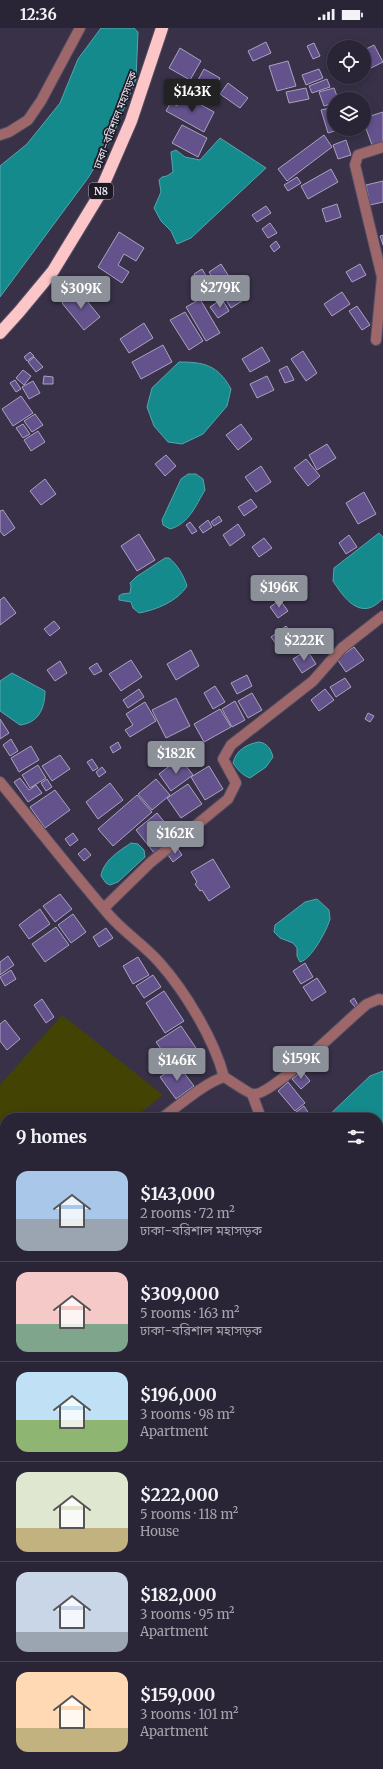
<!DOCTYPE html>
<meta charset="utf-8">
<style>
:root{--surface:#2a2536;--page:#322d3e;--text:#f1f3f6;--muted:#a5a5ad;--line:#464251;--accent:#8c9099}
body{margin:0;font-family:Merriweather,"Noto Sans Bengali",serif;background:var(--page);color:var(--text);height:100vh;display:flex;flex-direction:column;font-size:15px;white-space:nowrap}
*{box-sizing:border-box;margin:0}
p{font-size:13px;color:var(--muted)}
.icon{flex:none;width:22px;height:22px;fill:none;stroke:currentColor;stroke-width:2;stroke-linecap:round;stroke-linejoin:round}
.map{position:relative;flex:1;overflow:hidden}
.panel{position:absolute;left:0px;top:1085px;width:383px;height:656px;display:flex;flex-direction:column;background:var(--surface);border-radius:16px 16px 0 0;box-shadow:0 2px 10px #0003,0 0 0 1px var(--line)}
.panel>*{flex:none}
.tools{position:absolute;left:327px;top:12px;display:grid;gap:8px}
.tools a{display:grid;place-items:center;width:44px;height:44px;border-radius:50%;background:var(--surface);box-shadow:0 2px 10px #0003,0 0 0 1px var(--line);font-size:20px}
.price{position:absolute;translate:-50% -34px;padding:0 9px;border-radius:4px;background:var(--accent);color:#fff;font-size:13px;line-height:26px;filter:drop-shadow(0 1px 2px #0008)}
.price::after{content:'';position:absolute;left:50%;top:24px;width:12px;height:9px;margin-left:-6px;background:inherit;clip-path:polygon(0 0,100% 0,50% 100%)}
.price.current{background:#222;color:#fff}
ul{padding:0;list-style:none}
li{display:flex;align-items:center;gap:12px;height:100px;padding:0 16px}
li+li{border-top:1px solid var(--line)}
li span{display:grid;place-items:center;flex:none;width:112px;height:80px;border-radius:12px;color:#555}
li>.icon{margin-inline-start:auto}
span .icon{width:48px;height:48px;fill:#fffc;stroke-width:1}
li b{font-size:17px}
h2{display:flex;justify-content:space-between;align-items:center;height:48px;padding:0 16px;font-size:17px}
.status{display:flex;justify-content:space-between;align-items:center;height:28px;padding:0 20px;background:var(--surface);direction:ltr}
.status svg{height:11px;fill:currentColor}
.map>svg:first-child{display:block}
.green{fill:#434303}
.water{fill:#158a8d;stroke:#54a5ab}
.building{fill:#64528d;stroke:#aaa3be}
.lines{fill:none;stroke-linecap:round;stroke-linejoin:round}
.minor-casing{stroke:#544e63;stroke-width:12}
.highway-casing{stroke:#544e63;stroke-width:14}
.minor{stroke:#9e686b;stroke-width:10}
.highway{stroke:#fcc6c8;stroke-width:12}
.labels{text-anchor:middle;stroke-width:3.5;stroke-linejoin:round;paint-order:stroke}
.shield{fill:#1e1b26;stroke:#aba8b5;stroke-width:1}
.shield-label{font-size:10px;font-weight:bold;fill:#e7e4f2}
.street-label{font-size:11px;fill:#e7e4f2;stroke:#1e1b26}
</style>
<div class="status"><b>12:36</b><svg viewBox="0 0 49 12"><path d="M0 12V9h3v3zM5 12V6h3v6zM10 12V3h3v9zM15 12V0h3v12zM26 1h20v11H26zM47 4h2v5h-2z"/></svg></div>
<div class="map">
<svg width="383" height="1741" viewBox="0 0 383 1741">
<rect width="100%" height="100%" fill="#383148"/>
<path class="green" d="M62 987 163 1067 134 1090H5V1130L0 1124V1057Z"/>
<path class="water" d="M101 0H134L138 4 136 51 110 114 88 150 0 269V138L27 116 60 75 78 31Z
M220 110 266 140 191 210 177 216 171 203 161 193 154 180 161 164 159 152 162 149 167 148 173 144 171 124 176 122 185 129 200 132Z
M179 334C204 334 218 337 231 361L227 378 203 406 182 416 168 414 154 398 147 379 152 360Z
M188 446H196L203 451 205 462C196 477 189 496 170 501L163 497 162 492 181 451Z
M379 505 383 509V571C379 574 374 579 369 580 353 584 341 565 333 553L334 540Z
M165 530H169C177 536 184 548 187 558 178 573 156 582 139 585L133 580 131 574 119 572V568L122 566 130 565 131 558 130 555 136 549Z
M12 645 45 663C45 681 38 695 20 697L0 683V653Z
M259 714C267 715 271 721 273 729L266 739 250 750C242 747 238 742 233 735 236 722 247 716 259 714Z
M131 815 138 816 144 822 145 829 118 854 110 857 106 855 101 848C103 833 119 823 131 815Z
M317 871 329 882C329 884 330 888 330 891 327 902 311 932 300 934L297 928V920L293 915 280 910 274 904 275 897 305 874Z
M383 1043V1144L378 1148V1090H326L370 1048Z
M5 1341V1373C0 1363 0 1351 5 1341Z
M0 1569 5 1578V1610L0 1615Z"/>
<path class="building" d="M266 14 271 25 253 33 248 23Z
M314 15 320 28 313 31 307 18Z
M374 17 383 34 371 40 364 28V22Z
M180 20 201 33 190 52 169 40Z
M288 33 296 58 277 63 269 38Z
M204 41 220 50 210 70 193 61Z
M319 41 323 50 306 57 302 47Z
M327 51 330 59 312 65 309 58Z
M228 55 248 70 240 80 220 66Z
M306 60 309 71 289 75 286 64Z
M334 60 338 71H334V75L324 78 319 64Z
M183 67 214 84 204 104 166 83 171 74 177 78Z
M334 79V101H341L328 105 321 82Z
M383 84V114L372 117 364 95V90Z
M182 97 207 110 198 129 172 115Z
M324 107 332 119 287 153 278 141Z
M346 112 351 127 338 131 333 117Z
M331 141 338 154 308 171 301 158Z
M297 149 301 155 288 163 284 157Z
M383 153V174L370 177 366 157Z
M337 176 341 189 326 194 322 181Z
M266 178 271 185 257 194 252 187Z
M270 195 277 205 268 210 262 201Z
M119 204 144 220 136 233 124 226 118 237 129 244 122 255 98 239Z
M383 207V217L380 208Z
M276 213 280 219 274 224 270 218Z
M221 236 230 250 218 258 209 244Z
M360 236 366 247 352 254 346 244Z
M202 241 211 256 203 261 194 246Z
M213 259 218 267 210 273 204 264Z
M234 260 242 273 231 280 223 267Z
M78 262 100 289 84 302 62 275Z
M342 264 350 276 332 288 324 276Z
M200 271 220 305 206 313 186 279Z
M222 271 229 283 218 290 210 279Z
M357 278 370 297 362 302 349 283Z
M185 284 203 313 189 322 170 292Z
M144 295 153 310 129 325 120 311Z
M163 317 172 334 141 351 132 334Z
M262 319 270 333 250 344 242 331Z
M303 323 317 345 306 353 291 331Z
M30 324 34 328 27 333 24 329Z
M34 329 43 339 36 344 28 334Z
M287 338 294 352 285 355 279 342Z
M23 342 31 348 24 357 16 350Z
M44 348 53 349V356H43Z
M267 348 274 362 257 370 250 356Z
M15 352 21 361 16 364 10 355Z
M33 353 40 365 29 371 22 359Z
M21 368 33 385 13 398 2 381Z
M35 386 43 397 32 404 24 393Z
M23 396 30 406 23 410 16 400Z
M241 396 252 411 238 422 226 407Z
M38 403 45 414 31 423 24 412Z
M327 416 336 430 317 442 309 427Z
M166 427 176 438 165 448 155 436Z
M306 431 320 448 308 458 294 440Z
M261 438 271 454 256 464 245 449Z
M45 451 56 466 41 477 30 463Z
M364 464 376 486 358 496 346 475Z
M251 471 257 479 244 488 238 479Z
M3 482 15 500 4 508 0 503V483Z
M219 488 222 493 214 498 211 494Z
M208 492 212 499 203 505 199 499Z
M190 494 197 503 192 506 186 497Z
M238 496 245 507 230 518 223 507Z
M139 506 155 532 137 543 121 518Z
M349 507 357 519 346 526 339 515Z
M264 510 272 520 259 529 252 519Z
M4 569 16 585 0 597V572Z
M280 572 288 583 278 590 270 579Z
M54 593 60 600 50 608 44 601Z
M286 598 297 613 282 624 271 609Z
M354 619 364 632 346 644 337 631Z
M191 622 199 638 176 652 167 636Z
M307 622 316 636 302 645 293 631Z
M131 632 142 649 121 663 109 646Z
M60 633 67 645 55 653 47 642Z
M97 635 102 643 94 647 89 640Z
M247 647 252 658 237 666 231 655Z
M345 650 351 659 336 669 330 659Z
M215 658 225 674 213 681 204 665Z
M139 661 144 669 128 680 123 672Z
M325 661 334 672 319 683 311 672Z
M252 665 262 682 248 690 238 673Z
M176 670 190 698 166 710 152 682Z
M235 673 245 692 232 699 222 681Z
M145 674 156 693 130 709 125 702 133 697 126 686Z
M220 681 231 699 204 714 194 696Z
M368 685 374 688 370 694 365 691Z
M0 691 9 705 0 711Z
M11 711 18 723 10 728 3 717Z
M118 714 121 720 113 725 110 719Z
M31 718 39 732 19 744 11 730Z
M60 727 70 741 52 753 42 738Z
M180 730 193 747 171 763 159 746Z
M92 731 98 740 93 743 87 734Z
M38 737 46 750 30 760 22 747Z
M209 738 223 761 205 772 191 749Z
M102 739 106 744 99 749 96 744Z
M20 750 29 762 36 757 42 765 28 774 14 754Z
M47 751 52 759 46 763 41 755Z
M156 751 170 767 152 782 138 766Z
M110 755 123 772 98 791 86 774Z
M188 756 202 776 181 790 167 770Z
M55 762 70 782 45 800 30 779Z
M137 767 152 784 113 818 98 801Z
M157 785 176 808 155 826 136 802Z
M73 805 78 812 70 818 65 811Z
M85 820 91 827 84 833 78 826Z
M178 821 182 827 173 834 168 827Z
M213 831 230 859 209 873 202 862 200 863 195 856 197 854 191 844Z
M60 866 72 881 55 894 43 878Z
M40 881 50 896 29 911 19 897Z
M73 886 86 904 71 915 58 897Z
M56 899 69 917 45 934 32 916Z
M106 900 113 910 99 919 93 909Z
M8 928 14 937 0 947V934Z
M138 929 149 947 133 956 123 938Z
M305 935 313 949 301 956 293 943Z
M11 942 16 951 5 958 0 949Z
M153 947 161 959 144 970 136 958Z
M317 950 326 964 312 973 303 959Z
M164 963 184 993 165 1005 146 975Z
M354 970 358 977 355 979 350 973Z
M42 971 54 989 46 995 34 977Z
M5 992 20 1011 7 1022 0 1013V996Z
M181 998 196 1020 172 1037 156 1014Z
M178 1037 194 1058 176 1071 160 1049Z
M302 1043 310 1053 301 1061 292 1051Z
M288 1054 305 1075 295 1083 278 1063Z
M304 1078 311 1089 309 1090H300L296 1084Z
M5 1220V1230L2 1232 0 1228V1224Z
M5 1272V1315L0 1307V1276Z
M378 1273 382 1280 378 1282Z
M378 1388 383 1395V1418L378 1421Z
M0 1467 5 1476V1479L0 1482Z
M5 1509V1531L0 1523V1513Z
M0 1527 5 1535 0 1540Z
M383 1528V1545L380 1547 378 1544V1532Z
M378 1550 383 1556V1564L378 1568Z
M0 1628 5 1632V1642L0 1648Z
M83 1736H105L98 1741H86Z
M318 1736H337L341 1741H312Z"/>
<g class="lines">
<defs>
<path id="minor" d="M0 107 9 104 28 92 41 73 80 0
M376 312 382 249 355 137 358 127 383 119
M0 754C37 799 72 844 110 888 125 905 144 917 159 934 185 963 214 1011 224 1049 230 1052 249 1066 253 1066 271 1069 348 991 367 976L379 971 383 972
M104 880 150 835 228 771 236 755 223 731 231 717 313 653 342 620 383 588
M252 1066 261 1090
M162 1090C178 1078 206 1054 224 1049
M0 1211 5 1208
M378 1248 383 1255
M0 1394 5 1397
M0 1454 5 1452
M378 1474 383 1481
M0 1661 5 1656"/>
<path id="highway" d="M0 305 19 284 53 243 98 169 131 93 162 0"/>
</defs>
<use href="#minor" class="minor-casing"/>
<use href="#highway" class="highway-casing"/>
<use href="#minor" class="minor"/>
<use href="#highway" class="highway"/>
</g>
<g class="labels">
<rect class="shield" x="89" y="155" width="24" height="16" rx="3"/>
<g class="shield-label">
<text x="101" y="167">N8</text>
</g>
<g class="street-label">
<text transform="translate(115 92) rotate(-69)" y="4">ঢাকা-বরিশাল মহাসড়ক</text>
</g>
</g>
</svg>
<div class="tools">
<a><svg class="icon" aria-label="locate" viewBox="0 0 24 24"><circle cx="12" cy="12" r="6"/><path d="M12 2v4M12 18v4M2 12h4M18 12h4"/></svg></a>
<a><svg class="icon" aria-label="layers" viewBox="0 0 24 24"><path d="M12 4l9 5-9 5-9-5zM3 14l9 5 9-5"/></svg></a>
</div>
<b class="price current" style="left:192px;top:85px">$143K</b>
<b class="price" style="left:220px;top:281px">$279K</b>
<b class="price" style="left:81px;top:282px">$309K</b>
<b class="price" style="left:279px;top:581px">$196K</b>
<b class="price" style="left:304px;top:634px">$222K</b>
<b class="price" style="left:176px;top:747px">$182K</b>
<b class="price" style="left:175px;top:827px">$162K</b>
<b class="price" style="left:301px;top:1052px">$159K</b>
<b class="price" style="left:177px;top:1054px">$146K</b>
<section class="panel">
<h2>9 homes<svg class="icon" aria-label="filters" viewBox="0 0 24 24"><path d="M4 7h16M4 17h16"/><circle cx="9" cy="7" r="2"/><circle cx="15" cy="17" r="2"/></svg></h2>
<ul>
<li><span style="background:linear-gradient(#a9c7e8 60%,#9aa5b1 0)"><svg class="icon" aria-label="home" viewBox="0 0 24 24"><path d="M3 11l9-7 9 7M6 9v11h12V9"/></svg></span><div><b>$143,000</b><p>2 rooms · 72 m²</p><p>ঢাকা-বরিশাল মহাসড়ক</p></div></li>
<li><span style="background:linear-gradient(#f6c9c9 65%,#7fa58c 0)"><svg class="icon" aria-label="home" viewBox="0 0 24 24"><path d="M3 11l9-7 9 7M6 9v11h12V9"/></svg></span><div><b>$309,000</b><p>5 rooms · 163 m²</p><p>ঢাকা-বরিশাল মহাসড়ক</p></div></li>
<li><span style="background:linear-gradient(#bfe0f5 60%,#8fb573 0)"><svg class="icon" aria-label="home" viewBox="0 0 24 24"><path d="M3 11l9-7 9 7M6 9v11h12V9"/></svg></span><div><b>$196,000</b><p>3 rooms · 98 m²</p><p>Apartment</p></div></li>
<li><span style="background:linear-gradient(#dfe7d0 70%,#c2b280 0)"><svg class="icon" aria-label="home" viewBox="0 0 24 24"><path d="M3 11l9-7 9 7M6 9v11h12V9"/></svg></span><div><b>$222,000</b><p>5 rooms · 118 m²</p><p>House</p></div></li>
<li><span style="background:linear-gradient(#c9d6e8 75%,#9aa5b1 0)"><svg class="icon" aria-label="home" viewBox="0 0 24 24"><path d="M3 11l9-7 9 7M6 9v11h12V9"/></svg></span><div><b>$182,000</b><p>3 rooms · 95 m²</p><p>Apartment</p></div></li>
<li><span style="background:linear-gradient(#ffd9b3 70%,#c2b280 0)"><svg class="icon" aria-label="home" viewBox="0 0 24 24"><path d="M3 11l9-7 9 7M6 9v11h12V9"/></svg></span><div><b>$159,000</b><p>3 rooms · 101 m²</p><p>Apartment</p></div></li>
</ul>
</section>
</div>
